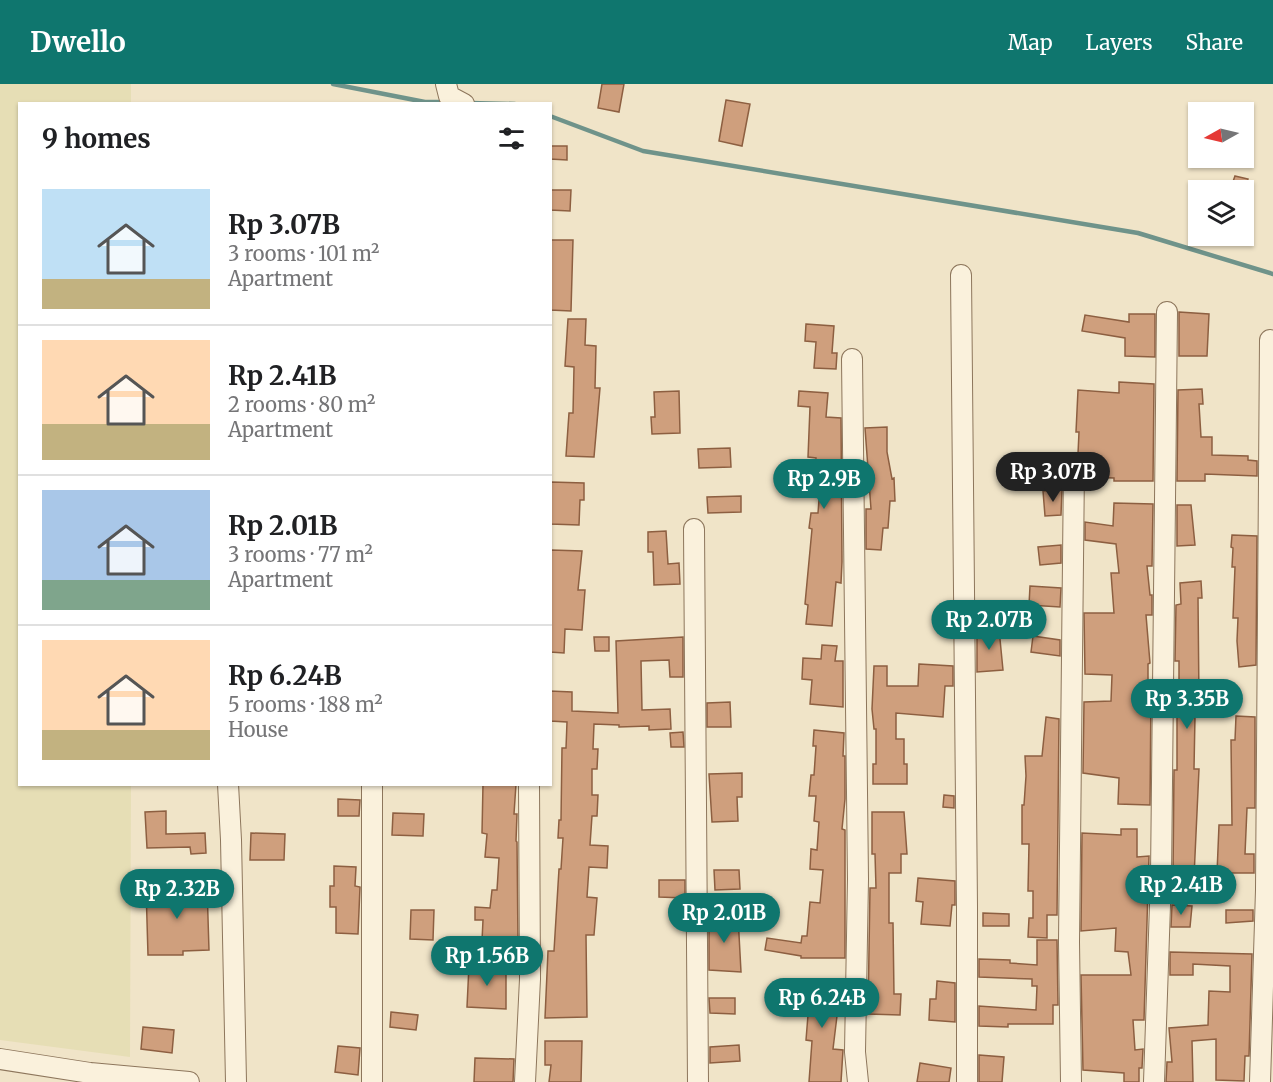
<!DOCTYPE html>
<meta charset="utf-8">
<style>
:root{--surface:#fff;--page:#f6f6f6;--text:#202124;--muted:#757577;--line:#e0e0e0;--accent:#0f766e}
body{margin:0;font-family:Merriweather,serif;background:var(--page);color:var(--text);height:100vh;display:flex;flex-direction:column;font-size:22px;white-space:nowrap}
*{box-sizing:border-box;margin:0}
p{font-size:20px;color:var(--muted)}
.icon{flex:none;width:33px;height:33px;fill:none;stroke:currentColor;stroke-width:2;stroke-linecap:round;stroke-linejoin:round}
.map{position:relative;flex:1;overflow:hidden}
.details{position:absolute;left:18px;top:18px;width:534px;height:684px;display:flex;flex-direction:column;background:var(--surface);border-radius:0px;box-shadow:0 2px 4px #0004}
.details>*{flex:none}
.needle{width:39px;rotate:262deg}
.controls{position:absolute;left:1188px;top:18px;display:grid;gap:12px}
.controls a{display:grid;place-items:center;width:66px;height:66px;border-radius:0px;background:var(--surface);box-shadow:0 2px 4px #0004;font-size:30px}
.price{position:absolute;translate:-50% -51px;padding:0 14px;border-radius:21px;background:var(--accent);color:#fff;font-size:20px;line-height:39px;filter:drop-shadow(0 2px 3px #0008)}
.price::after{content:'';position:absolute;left:50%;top:36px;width:18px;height:14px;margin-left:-9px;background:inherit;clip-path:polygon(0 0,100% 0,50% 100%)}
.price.on{background:#222;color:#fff}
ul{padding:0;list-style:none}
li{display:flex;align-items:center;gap:18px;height:150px;padding:0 24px}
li+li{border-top:2px solid var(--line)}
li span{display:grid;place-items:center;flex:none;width:168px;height:120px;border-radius:0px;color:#555}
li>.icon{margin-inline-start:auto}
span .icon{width:72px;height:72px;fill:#fffc;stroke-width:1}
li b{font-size:26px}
h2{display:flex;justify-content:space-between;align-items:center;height:72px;padding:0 24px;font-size:26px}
header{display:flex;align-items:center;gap:36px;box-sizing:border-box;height:84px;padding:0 30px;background:var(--accent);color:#fff}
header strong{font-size:28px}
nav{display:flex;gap:33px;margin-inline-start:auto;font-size:21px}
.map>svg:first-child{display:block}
.farmland{fill:#e6deb5}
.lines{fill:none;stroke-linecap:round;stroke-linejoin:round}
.stream{stroke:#6f938a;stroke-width:4.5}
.building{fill:#cf9f7d;stroke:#8d5f41;stroke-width:1.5}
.street-casing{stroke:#8d765c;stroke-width:22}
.street{stroke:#faf1dc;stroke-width:20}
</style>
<header>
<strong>Dwello</strong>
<nav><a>Map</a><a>Layers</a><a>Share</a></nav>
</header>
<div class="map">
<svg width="1273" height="998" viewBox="0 0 1273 998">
<rect width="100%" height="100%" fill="#f0e4c8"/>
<path class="farmland" d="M0 0H131V19L20 20V700L131 701 130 973 0 956Z"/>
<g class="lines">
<path class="stream" d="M333 0 425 18H447
M470 19 515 20
M550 32 643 67 1138 149 1273 190"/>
</g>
<path class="building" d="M602 0H624L619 28 598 24Z
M726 16 750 20 742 62 719 57Z
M550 62H567V76L550 75Z
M1235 92 1248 95 1244 106H1230Z
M551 106H571L570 127 550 126Z
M550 156H573L571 227 550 226Z
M1179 228 1209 230 1207 272H1179Z
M1129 230H1155V273L1125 272V254L1082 247 1085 231 1129 238Z
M568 235H586L585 261 596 262 595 304H600L594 373 566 372 569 329H573L574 283 565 282Z
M806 240 834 242 832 269H837L836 285 814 284 816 258 805 257Z
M1119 298 1154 300 1153 397H1114V394L1086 393 1085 376 1078 370 1079 348H1076L1078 306 1119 309Z
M1202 305 1203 320H1199L1201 353H1212V371L1248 372V376L1257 377V392L1205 390V397H1177L1178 306Z
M679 307 680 349 652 350 651 333H655L654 308Z
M799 307 828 309 826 333 841 334 842 478 841 499 836 498 832 542 806 540 808 521 805 520 812 445 809 444 811 429H818L820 403H814L816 374 808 373 810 323 798 322Z
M887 343V368L892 395 894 394 895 417H890L888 444H883L881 466 866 465V425H871L865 344Z
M730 364 731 383 699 384 698 365Z
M551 398 584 399V416H580L579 441 550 440Z
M1062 406 1061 431 1045 432 1043 407Z
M741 412V428L708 429 707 413Z
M1114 419 1153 420 1152 482H1147L1150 511H1152V531H1146L1150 579 1148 580V609H1151L1150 721 1118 720 1119 694 1083 689 1084 618 1111 617 1112 591 1085 590 1084 529H1114L1111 489H1119L1116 460 1085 456V438L1113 442Z
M1177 421H1191L1195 461 1177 462Z
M666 447 668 480 679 479 680 500 654 501 653 468H648V448Z
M1232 451 1257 452 1256 581 1239 583 1237 557 1238 534H1233L1235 483H1232L1233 464 1231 463Z
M1061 461V479L1040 481 1038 463Z
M551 466 582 467 578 506H585L582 546 565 545 564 569 550 568Z
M1201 497 1202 514H1198L1199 616H1201L1200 632H1195L1194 685H1199L1194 793 1173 791 1174 686H1177V630L1179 615V577H1175L1176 521 1181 520 1180 499Z
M1030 502 1061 504 1060 523 1029 521Z
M999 545 1003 586 977 588V546Z
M1033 552 1060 556V572L1031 568Z
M594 553H609V567H595Z
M683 553V593H670L669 576 641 577 642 626 670 625 671 645 649 646V642L619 643V641L594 640 593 665H598L597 685H592V711H598L597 732H592L590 761 608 762 607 784 589 783 587 813 597 814 594 851H586L587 933 545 934 548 867H554L559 785H561L563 754H558L559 736H561L562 664H566L567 638 550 637V607L572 608V627L618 629 616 557Z
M822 561 837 562 835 577H843V623L810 620 812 596 802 595 803 574 821 575Z
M919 580 953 582V602H945L943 633 896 629V655H904V680H907V700H873V680H876V645H874L872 625 874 582H887V602H918Z
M730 618 731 643H707V619Z
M1236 632 1255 633V724H1247L1245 770H1254V789H1217L1219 741H1232L1231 656H1235Z
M1046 633 1059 635 1057 831H1047V854L1028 853 1029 834H1033V807H1028L1029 760H1022V721H1024L1026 692 1025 672H1042Z
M814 646 844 649 843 672H845V715L842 745 845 746V874H801V872L765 866 767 854 801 859 802 852H807L810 818 820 819 823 786 810 785 811 765 817 766 819 738 814 737 816 712H809L811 691H814L816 662H813Z
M683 648 684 663H671L670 649Z
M742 689V713H737L738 737 712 738 709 690Z
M483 700H516L514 730H517L516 757 517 758 518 859 482 857 483 836H475V823L490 824 492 806H497L499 774 485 773 487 750 482 749Z
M944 711 954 712V724L943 723Z
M338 715 360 716 359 732H338Z
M166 727V750L205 749 206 769 191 770 190 763 147 764 145 728Z
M872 728H904L907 770H901V789H889V839H893L894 910H901L900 931 868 930 870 804H876L875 770H872Z
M393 729 424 730 423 752 392 751Z
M1121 745H1137V773L1149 772 1144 936H1133L1135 966 1143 965 1142 984H1139V998H1124V989L1083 986 1081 891H1131L1128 868 1115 867 1116 844 1081 847 1082 749 1121 751Z
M251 749 285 750 284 776H250Z
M334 782 356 783 355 802 360 803 358 850 336 849V823H330V802H334Z
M714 786H739L740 805 715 806Z
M918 794 955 797V821H952L950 842 921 840 923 818 916 817Z
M659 796H685V814L659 813Z
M207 802 209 866 183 867V871H148L146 803Z
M1172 821 1192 822 1190 843H1171Z
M411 826H434L433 856 410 855Z
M1226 826H1253V837L1226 839Z
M983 829 1009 830V842H983Z
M738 832 741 888 709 886V833Z
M1037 856H1057L1058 921H1053V940H1008V943L979 942V922L1036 926 1037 902H1032V895L979 893V875L1010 876V879L1037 881Z
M1170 868 1252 870 1249 972H1245L1244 997 1216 996V955L1192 957 1193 998H1166L1167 978H1172L1169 944 1208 941 1209 907 1230 908V882L1193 880V891H1170Z
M469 881 506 883V925L467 923Z
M937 897 955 899V938L929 936 930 915H936Z
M793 903 844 904V932H837L833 965 843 966 841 998H809L812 957 806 956 808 931 792 930Z
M709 914H735V930L710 929Z
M391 928 418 931 416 946 390 943Z
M143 943 174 946 172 969 141 965Z
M545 957H582L581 998H549L551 981H545Z
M739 961 740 977 710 979V963Z
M338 962 360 964 358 991 335 988Z
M979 971 1004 973 1002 998H979Z
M475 974 514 975 513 998H474Z
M920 979 951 984 949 998H917Z"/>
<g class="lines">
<defs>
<path id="street" d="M446 0 449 12 464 20
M961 191 967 823V998
M852 275 858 795 855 968 858 998
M694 445 698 998
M228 700 231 756 236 998
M372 700V998
M0 975 90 989 189 998
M525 998 530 895 529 700
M1071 998 1069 858 1074 381
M1154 998 1161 792 1167 228
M1260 998 1266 806 1270 256"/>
</defs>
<use href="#street" class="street-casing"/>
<use href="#street" class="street"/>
</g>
</svg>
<div class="controls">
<a><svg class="needle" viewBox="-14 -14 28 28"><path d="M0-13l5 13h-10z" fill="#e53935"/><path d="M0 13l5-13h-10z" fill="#757577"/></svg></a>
<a><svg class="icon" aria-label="layers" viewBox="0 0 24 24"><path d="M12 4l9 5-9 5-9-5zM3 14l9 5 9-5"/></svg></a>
</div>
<b class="price on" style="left:1053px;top:419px">Rp 3.07B</b>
<b class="price" style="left:824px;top:426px">Rp 2.9B</b>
<b class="price" style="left:989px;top:567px">Rp 2.07B</b>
<b class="price" style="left:1187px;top:646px">Rp 3.35B</b>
<b class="price" style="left:1181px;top:832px">Rp 2.41B</b>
<b class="price" style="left:177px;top:836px">Rp 2.32B</b>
<b class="price" style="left:724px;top:860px">Rp 2.01B</b>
<b class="price" style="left:487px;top:903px">Rp 1.56B</b>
<b class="price" style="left:822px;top:945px">Rp 6.24B</b>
<section class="details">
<h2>9 homes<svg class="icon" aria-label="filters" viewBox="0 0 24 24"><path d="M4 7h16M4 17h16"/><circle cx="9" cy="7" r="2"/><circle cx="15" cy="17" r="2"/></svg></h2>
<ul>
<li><span style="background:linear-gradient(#bfe0f5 75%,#c2b280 0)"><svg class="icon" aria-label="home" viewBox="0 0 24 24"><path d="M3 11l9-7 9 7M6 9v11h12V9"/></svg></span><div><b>Rp 3.07B</b><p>3 rooms · 101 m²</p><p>Apartment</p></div></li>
<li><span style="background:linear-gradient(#ffd9b3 70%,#c2b280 0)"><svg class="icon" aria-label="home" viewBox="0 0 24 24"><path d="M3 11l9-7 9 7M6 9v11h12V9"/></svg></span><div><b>Rp 2.41B</b><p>2 rooms · 80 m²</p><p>Apartment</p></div></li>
<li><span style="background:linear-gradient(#a9c7e8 75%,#7fa58c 0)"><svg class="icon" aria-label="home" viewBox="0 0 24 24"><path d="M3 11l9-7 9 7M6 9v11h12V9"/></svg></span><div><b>Rp 2.01B</b><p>3 rooms · 77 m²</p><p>Apartment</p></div></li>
<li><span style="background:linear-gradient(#ffd9b3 75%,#c2b280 0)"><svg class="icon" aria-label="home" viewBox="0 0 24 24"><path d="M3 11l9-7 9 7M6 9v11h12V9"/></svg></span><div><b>Rp 6.24B</b><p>5 rooms · 188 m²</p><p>House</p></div></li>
</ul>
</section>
</div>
